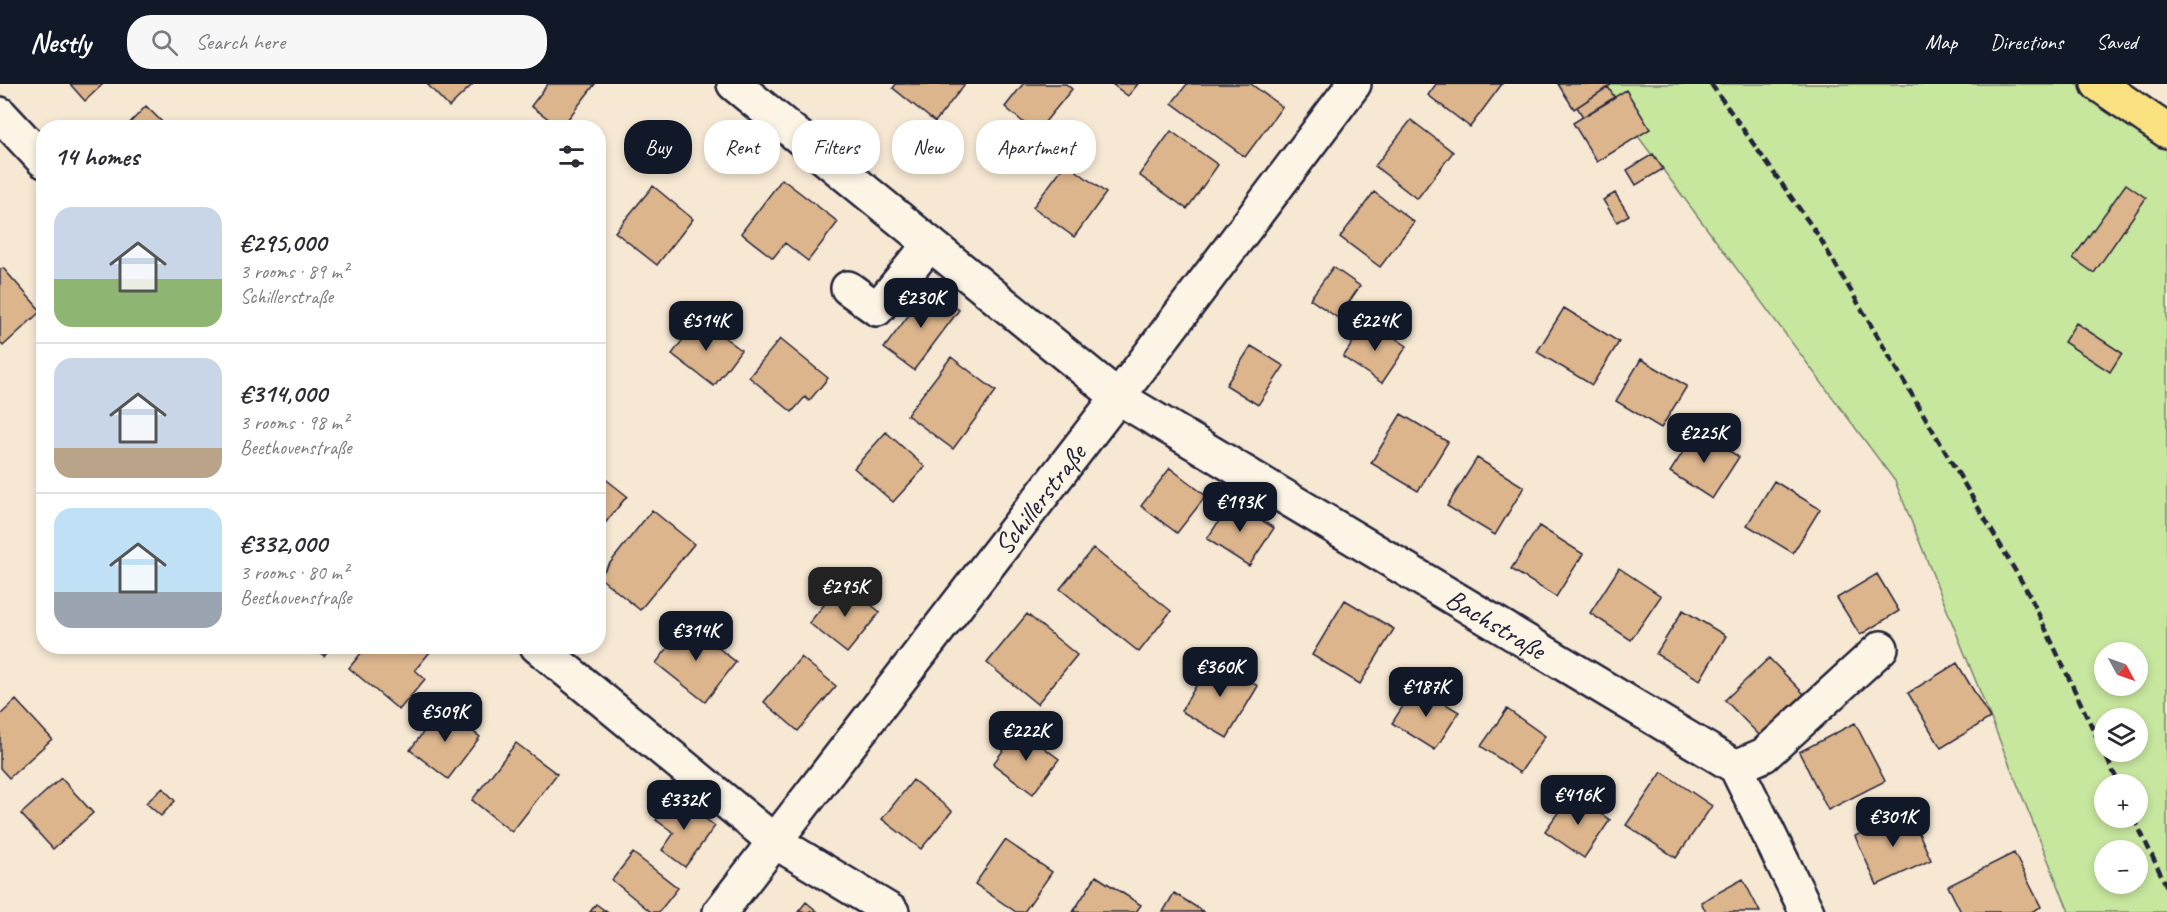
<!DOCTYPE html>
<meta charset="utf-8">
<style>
:root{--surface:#fff;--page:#f7f7f7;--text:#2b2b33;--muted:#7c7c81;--line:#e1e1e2;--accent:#111827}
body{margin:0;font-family:Caveat,sans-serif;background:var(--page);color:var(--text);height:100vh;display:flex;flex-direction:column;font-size:22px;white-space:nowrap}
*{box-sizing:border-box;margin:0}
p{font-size:20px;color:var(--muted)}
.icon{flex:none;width:33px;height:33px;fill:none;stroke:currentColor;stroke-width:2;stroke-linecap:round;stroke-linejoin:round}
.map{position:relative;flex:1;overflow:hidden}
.side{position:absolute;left:36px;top:36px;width:570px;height:534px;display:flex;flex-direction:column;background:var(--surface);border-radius:24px;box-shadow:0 3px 9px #0003}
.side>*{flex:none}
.banner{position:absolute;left:624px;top:36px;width:570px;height:54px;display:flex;gap:12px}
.needle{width:39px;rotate:130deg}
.tools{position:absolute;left:2094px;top:558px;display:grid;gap:12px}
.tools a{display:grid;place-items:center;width:54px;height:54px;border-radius:50%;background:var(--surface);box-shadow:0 3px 9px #0003;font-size:30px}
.price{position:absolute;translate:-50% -51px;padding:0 14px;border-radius:12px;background:var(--accent);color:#fff;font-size:20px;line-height:39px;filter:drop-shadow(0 2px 3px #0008)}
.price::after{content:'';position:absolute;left:50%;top:36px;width:18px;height:14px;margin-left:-9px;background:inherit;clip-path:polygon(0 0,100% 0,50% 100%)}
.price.current{background:#222;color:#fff}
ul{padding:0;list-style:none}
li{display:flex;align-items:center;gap:18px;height:150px;padding:0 18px}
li+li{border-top:2px solid var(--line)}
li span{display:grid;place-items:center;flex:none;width:168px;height:120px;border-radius:18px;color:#555}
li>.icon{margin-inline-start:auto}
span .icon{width:72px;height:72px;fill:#fffc;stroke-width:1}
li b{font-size:26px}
h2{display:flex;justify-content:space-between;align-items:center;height:72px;padding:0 18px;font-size:26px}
.chip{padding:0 21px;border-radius:24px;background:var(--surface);box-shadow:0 3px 9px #0003;font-size:21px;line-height:54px}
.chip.current{background:var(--accent);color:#fff}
header{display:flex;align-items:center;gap:36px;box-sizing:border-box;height:84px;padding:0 30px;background:var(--accent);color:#fff}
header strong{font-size:28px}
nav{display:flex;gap:33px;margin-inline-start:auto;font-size:21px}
.search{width:420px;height:54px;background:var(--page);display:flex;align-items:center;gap:15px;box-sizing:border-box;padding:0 21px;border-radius:24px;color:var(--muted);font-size:22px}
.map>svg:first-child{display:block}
.green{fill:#c7e69e;stroke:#74846c;stroke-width:1.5;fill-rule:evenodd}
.building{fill:#dcb58d;stroke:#22223b;stroke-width:1.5}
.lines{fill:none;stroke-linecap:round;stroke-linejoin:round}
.minor-casing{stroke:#22223b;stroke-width:38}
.major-casing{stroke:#22223b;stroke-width:38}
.minor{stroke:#fcf5e5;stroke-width:33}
.major{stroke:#fae180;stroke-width:33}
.rail{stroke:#22223b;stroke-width:4.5;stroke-dasharray:9 4.5;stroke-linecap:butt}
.labels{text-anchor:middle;stroke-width:5;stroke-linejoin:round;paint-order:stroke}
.street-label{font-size:28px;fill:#22223b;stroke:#fcf5e5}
</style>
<header>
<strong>Nestly</strong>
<div class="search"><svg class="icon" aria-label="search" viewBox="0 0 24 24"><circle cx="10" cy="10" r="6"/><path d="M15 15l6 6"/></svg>Search here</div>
<nav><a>Map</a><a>Directions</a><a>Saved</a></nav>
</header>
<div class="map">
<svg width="2167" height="828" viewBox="0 0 2167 828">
<rect width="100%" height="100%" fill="#f6e8d3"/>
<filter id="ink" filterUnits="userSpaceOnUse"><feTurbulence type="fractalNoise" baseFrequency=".0167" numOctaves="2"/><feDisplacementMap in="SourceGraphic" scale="12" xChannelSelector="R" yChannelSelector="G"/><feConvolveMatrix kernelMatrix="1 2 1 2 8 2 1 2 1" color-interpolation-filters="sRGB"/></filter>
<g filter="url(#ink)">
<path class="green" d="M1599 0H2096L2167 48V828H2069L1895 397ZM2104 568H2138V602H2104ZM2104 634H2138V668H2104ZM2104 700H2138V734H2104ZM2104 766H2138V800H2104Z"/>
<path class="building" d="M70 0H103L85 17Z
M427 0H473L449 23Z
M548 0H595L561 44 531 22Z
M896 0H965L935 38 893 4Z
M1023 0H1066L1072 5 1036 49 1005 23Z
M1112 0H1138L1128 12Z
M1187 0H1251L1282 23 1245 73 1172 19Z
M1436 0H1502L1470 43 1428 11Z
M1558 0H1610L1611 1 1574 25Z
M1608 3 1615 14 1583 33 1577 23Z
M1626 6 1650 45 1597 78 1573 39Z
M146 22 168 44H125Z
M1411 36 1453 68 1417 115 1375 82Z
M1171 47 1218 81 1187 125 1139 91Z
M1653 70 1663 85 1636 101 1627 86Z
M1066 79 1106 109 1074 153 1033 123Z
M782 95 838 138 808 177 785 159 773 174 741 149Z
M2126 100 2146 114 2094 189 2073 174Z
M653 102 693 135 657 181 615 148Z
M1374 108 1414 138 1380 183 1340 153Z
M1615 109 1629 131 1617 138 1603 116Z
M1333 183 1360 202 1338 234 1310 215Z
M3 184 41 227 3 262 0 258V186Z
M929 204 959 226 914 286 884 264Z
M1564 224 1619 258 1592 301 1537 268Z
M699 234 741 266 714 302 672 270Z
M1368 236 1407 262 1382 299 1343 273Z
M2076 239 2122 269 2110 288 2064 258Z
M780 255 828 294 809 317 805 313 792 328 749 293Z
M1251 262 1284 282 1258 321 1226 301Z
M951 273 996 307 953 365 907 331Z
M1641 275 1687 302 1661 344 1616 317Z
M1401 330 1448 358 1418 407 1371 379Z
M1697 346 1739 373 1712 415 1670 388Z
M886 348 925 383 893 418 854 384Z
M1477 374 1524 403 1495 451 1447 422Z
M1170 384 1206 412 1177 449 1141 422Z
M598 389 627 412 598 448Z
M1774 397 1820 425 1793 469 1747 441Z
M1232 417 1274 444 1249 482 1207 455Z
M652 426 694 460 640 526 599 493Z
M1539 442 1583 470 1556 513 1511 485Z
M1093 464 1171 527 1139 568 1060 505Z
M1619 484 1661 512 1631 556 1590 529Z
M1877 490 1899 527 1860 551 1837 514Z
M843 498 880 528 847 569 809 539Z
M1345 516 1394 545 1360 600 1312 571Z
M1683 526 1726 552 1700 596 1656 570Z
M1027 530 1077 571 1037 620 987 579Z
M687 539 736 578 705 618 656 579Z
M312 562H331L324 572Z
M367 562H435L415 586 425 595 399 626 349 584Z
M801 573 836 602 798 647 764 618Z
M1769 574 1807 613 1764 656 1725 616Z
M1212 575 1258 602 1227 654 1181 627Z
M1957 579 1990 634 1941 664 1908 609Z
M1416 602 1459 628 1435 666 1392 639Z
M16 616 52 655 9 694 0 684V631Z
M441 624 480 653 448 695 410 666Z
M1507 625 1545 652 1520 689 1481 662Z
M1855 639 1885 697 1828 726 1799 668Z
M1019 645 1059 675 1033 710 993 680Z
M516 659 557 690 512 748 472 716Z
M1662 688 1712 722 1676 774 1626 741Z
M61 694 93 729 53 765 21 730Z
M913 696 952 727 921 765 882 735Z
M163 704 175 717 161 732 146 719Z
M1571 710 1610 736 1584 774 1545 747Z
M674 712 715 742 685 783 662 766 674 749 656 736Z
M1909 727 1931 776 1877 801 1855 752Z
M1005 756 1052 788 1024 828H1016L975 800Z
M633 769 678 804 659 828H651L612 796Z
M2014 769 2041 823 2031 828H1961L1948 802Z
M1096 792 1141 821 1136 828H1073Z
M1743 795 1760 828H1706L1701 818Z
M1174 809 1204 828H1163Z
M806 818 818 828H798Z
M596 820 607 828H590Z"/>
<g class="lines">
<defs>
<g id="minor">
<path id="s1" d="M734 0 1118 313 1736 683 1807 828"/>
<path d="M0 30 44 77"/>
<path d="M848 204 877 225 930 160"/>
<path d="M537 562 774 757 892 828"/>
<path d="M1736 683 1764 671 1881 564"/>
<path id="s2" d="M720 828 1118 313 1354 0"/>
</g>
<path id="major" d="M2098 0 2167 47"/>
</defs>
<use href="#minor" class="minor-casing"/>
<use href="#major" class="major-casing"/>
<use href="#minor" class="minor"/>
<use href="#major" class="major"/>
<path class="rail" d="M1711 0 1818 151 2029 510 2119 700
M2134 734 2167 803"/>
</g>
</g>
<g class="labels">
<g class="street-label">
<text dy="10" stroke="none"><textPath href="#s2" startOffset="522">Schillerstraße</textPath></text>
<text dy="10" stroke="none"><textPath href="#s1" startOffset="936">Bachstraße</textPath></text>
</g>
</g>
</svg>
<div class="tools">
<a><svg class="needle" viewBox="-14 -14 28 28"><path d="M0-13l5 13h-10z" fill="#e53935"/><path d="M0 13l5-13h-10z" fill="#7c7c81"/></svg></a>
<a><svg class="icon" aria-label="layers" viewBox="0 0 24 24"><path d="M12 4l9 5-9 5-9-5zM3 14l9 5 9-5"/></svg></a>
<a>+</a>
<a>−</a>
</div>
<b class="price" style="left:921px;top:245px">€230K</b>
<b class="price" style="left:706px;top:268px">€514K</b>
<b class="price" style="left:1375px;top:268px">€224K</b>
<b class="price" style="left:1704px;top:380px">€225K</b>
<b class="price" style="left:1240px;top:449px">€193K</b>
<b class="price current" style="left:845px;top:534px">€295K</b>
<b class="price" style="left:696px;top:578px">€314K</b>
<b class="price" style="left:1220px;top:614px">€360K</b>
<b class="price" style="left:1426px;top:634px">€187K</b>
<b class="price" style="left:445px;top:659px">€509K</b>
<b class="price" style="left:1026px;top:678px">€222K</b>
<b class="price" style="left:1578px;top:742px">€416K</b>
<b class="price" style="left:684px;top:747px">€332K</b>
<b class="price" style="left:1893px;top:764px">€301K</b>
<div class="banner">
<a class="chip current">Buy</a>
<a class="chip">Rent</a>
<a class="chip">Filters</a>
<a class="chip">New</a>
<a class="chip">Apartment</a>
</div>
<section class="side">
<h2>14 homes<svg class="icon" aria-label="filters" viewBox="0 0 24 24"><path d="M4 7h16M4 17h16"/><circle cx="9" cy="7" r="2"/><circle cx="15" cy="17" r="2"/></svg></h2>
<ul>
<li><span style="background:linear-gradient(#c9d6e8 60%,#8fb573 0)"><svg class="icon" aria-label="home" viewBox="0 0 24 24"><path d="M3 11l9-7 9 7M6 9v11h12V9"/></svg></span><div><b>€295,000</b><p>3 rooms · 89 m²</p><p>Schillerstraße</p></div></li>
<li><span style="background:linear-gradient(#c9d6e8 75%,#b9a48a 0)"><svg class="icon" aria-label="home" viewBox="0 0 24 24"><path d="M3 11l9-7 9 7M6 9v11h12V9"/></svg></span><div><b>€314,000</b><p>3 rooms · 98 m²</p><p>Beethovenstraße</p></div></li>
<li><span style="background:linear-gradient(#bfe0f5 70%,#9aa5b1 0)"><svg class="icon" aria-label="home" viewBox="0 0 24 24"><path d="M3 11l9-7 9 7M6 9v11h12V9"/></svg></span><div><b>€332,000</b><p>3 rooms · 80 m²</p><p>Beethovenstraße</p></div></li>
</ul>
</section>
</div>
